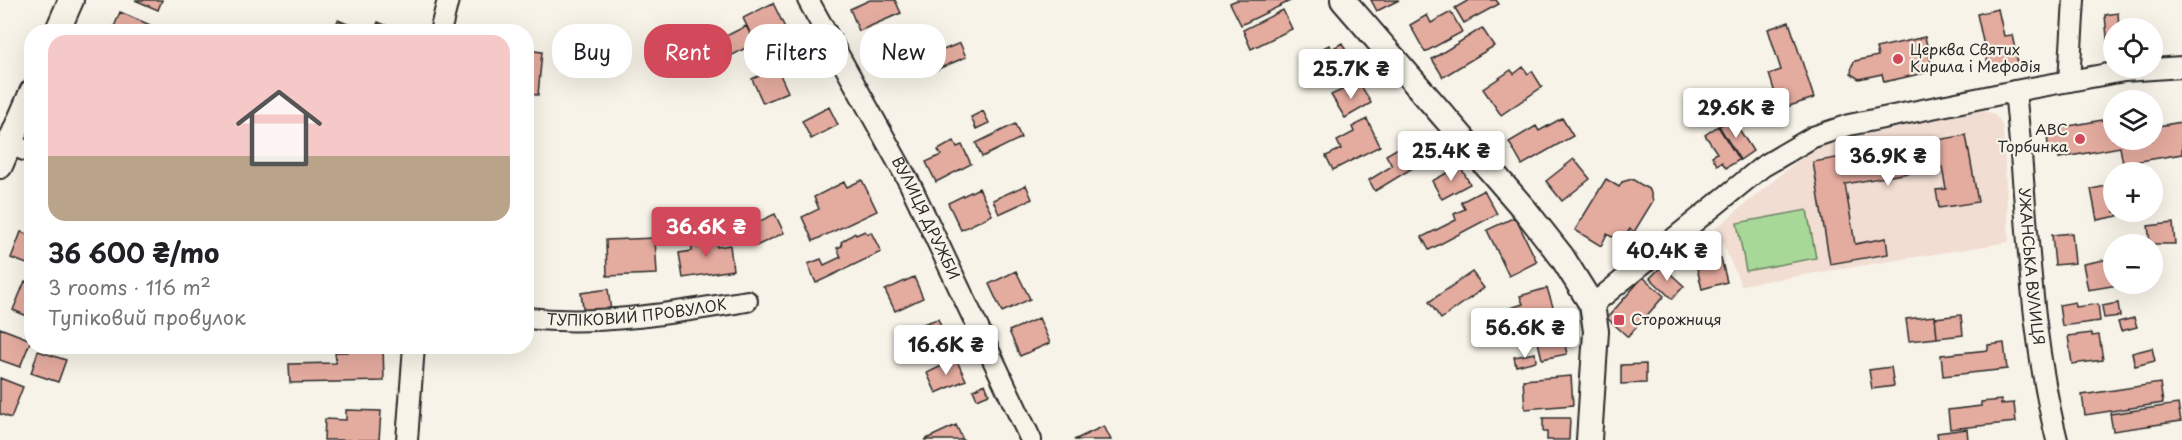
<!DOCTYPE html>
<meta charset="utf-8">
<style>
:root{--surface:#fff;--page:#f2f2f2;--text:#202124;--muted:#757577;--accent:#d1495b}
body{margin:0;font-family:"Playpen Sans",sans-serif;background:var(--page);color:var(--text);height:100vh;display:flex;flex-direction:column;font-size:22px;white-space:nowrap}
*{box-sizing:border-box;margin:0}
p{font-size:20px;color:var(--muted)}
.icon{flex:none;width:33px;height:33px;fill:none;stroke:currentColor;stroke-width:2;stroke-linecap:round;stroke-linejoin:round}
.map{position:relative;flex:1;overflow:hidden}
.panel{position:absolute;left:24px;top:24px;width:510px;height:330px;display:flex;flex-direction:column;background:var(--surface);border-radius:24px;box-shadow:0 6px 24px #0002}
.panel>*{flex:none}
.banner{position:absolute;left:552px;top:24px;width:570px;height:54px;display:flex;gap:12px}
.buttons{position:absolute;left:2103px;top:18px;display:grid;gap:12px}
.buttons a{display:grid;place-items:center;width:60px;height:60px;border-radius:50%;background:var(--surface);box-shadow:0 6px 24px #0002;font-size:30px}
.price{position:absolute;translate:-50% -51px;padding:0 14px;border-radius:6px;background:#fff;color:#222;font-size:20px;line-height:39px;filter:drop-shadow(0 2px 3px #0008)}
.price::after{content:'';position:absolute;left:50%;top:36px;width:18px;height:14px;margin-left:-9px;background:inherit;clip-path:polygon(0 0,100% 0,50% 100%)}
.price.selected{background:var(--accent);color:#fff}
ul{padding:0;list-style:none}
li{display:grid;align-content:center;gap:12px;height:318px;padding:0 24px}
li span{display:grid;place-items:center;height:186px;border-radius:18px;color:#555}
li>.icon{margin-inline-start:auto}
span .icon{width:108px;height:108px;fill:#fffc;stroke-width:1}
li b{font-size:26px}
.tag{padding:0 21px;border-radius:24px;background:var(--surface);box-shadow:0 6px 24px #0002;font-size:21px;line-height:54px}
.tag.selected{background:var(--accent);color:#fff}
.map>svg:first-child{display:block}
.built{fill:#f1ddd2}
.green{fill:#a8d898;stroke:#6a8262;stroke-width:1.5}
.building{fill:#e4ab9f;stroke:#2b2b2b;stroke-width:1.5}
.lines{fill:none;stroke-linecap:round;stroke-linejoin:round}
.minor-casing{stroke:#2b2b2b;stroke-width:24}
.tertiary-casing{stroke:#2b2b2b;stroke-width:28}
.minor{stroke:#f7f3e8;stroke-width:20}
.tertiary{stroke:#f7f3e8;stroke-width:24}
.poi-dot{fill:#d1495b;stroke:#f7f3e8;stroke-width:2}
.labels{text-anchor:middle;stroke-width:4.5;stroke-linejoin:round;paint-order:stroke}
.poi-label{font-size:15px;fill:#2b2b2b;stroke:#f7f3e8;text-anchor:start}
.street-label{font-size:15px;fill:#2b2b2b;stroke:#f7f3e8}
</style>
<div class="map">
<svg width="2182" height="440" viewBox="0 0 2182 440">
<rect width="100%" height="100%" fill="#f7f3e8"/>
<filter id="ink" filterUnits="userSpaceOnUse"><feTurbulence type="fractalNoise" baseFrequency=".0167" numOctaves="2"/><feDisplacementMap in="SourceGraphic" scale="12" xChannelSelector="R" yChannelSelector="G"/><feConvolveMatrix kernelMatrix="1 2 1 2 8 2 1 2 1" color-interpolation-filters="sRGB"/></filter>
<g filter="url(#ink)">
<path class="built" d="M1980 110 1992 113 1999 119 2003 129 2009 242 1741 285 1716 228 1817 145Z"/>
<path class="green" d="M1807 210 1816 258 1746 271 1737 223Z"/>
<path class="building" d="M135 0H162L158 10Z
M870 0H895L901 13 859 31 850 9Z
M1237 0H1292L1241 25 1230 3Z
M1371 0H1399L1377 11Z
M1469 0H1496L1499 4 1464 23 1455 8Z
M773 3 787 32 757 47 743 18Z
M1998 9 2004 36 2012 35 2018 63 1989 69 1977 14Z
M1283 10 1292 29 1251 49 1243 30Z
M120 12 150 25 147 32H112Z
M1451 12 1462 32 1425 52 1410 25 1427 15 1431 23Z
M2118 13 2119 28H2114V49H2108L2105 15Z
M338 20 357 28 356 32H333Z
M378 22 402 32H374Z
M1789 22 1814 98 1780 109 1769 74 1781 70 1768 29Z
M746 26 755 43 729 57 720 39Z
M1482 28 1494 46 1443 77 1432 59Z
M921 32 927 47 908 55 902 41Z
M1925 37 1933 71 1884 82 1882 74 1859 79 1851 74 1852 65 1855 61 1878 56 1876 48Z
M960 43 966 57 924 75 918 61 923 59 921 53 934 48 936 53Z
M1342 43 1354 65 1322 83 1310 61 1320 56 1318 51 1329 45 1332 49Z
M526 50 542 52 538 95 526 94Z
M1523 67 1528 74 1532 71 1542 87 1501 115 1483 89 1511 70 1514 74Z
M777 68 788 92 763 103 752 79Z
M1359 82 1371 103 1345 118 1331 95Z
M829 107 838 125 811 139 802 121Z
M983 111 989 123 976 129 971 117Z
M1562 118 1573 136 1522 165 1509 142 1536 126 1539 131Z
M1732 118 1753 151 1740 160 1719 126Z
M2114 118V140H2152V127L2182 122V154L2123 164 2120 147 2059 158 2058 148 2049 150 2046 130Z
M1367 119 1380 146 1333 170 1326 156 1341 149 1337 141 1354 132 1352 127Z
M1015 124 1021 138 982 157 976 143Z
M1718 126 1739 160 1726 168 1722 162 1717 165 1712 156 1717 153 1705 135Z
M1422 134 1434 155 1375 191 1369 180 1392 166 1386 155Z
M1966 135 1978 202 1939 208 1936 190 1946 189 1942 167 1845 184 1855 244 1886 238 1888 254 1830 264 1813 162Z
M954 141 957 147 962 145 971 164 936 182 926 162 941 155 938 150Z
M1574 159 1590 179 1562 201 1546 181Z
M1460 166 1470 184 1442 199 1432 181Z
M1606 179 1619 187 1622 182 1632 179 1650 190 1653 201 1634 232 1630 229 1627 233 1612 237 1607 234 1601 246 1575 230Z
M862 180 877 211 813 241 802 217 819 209 814 197 844 182 847 187Z
M1026 185 1032 199 999 214 993 200Z
M2112 185 2114 212H2117L2118 216 2097 220 2091 189Z
M979 188 992 215 961 230 948 203Z
M1484 190 1497 214 1429 250 1422 237 1456 220 1454 214 1465 209 1461 202Z
M775 214 784 233 756 246 747 227Z
M1515 217 1537 262 1509 276 1487 230Z
M2173 223 2175 244H2150L2148 226Z
M865 231 867 234 871 232 881 252 816 283 808 264 821 259 824 265 841 257 837 248 842 246 841 242 855 233 856 235Z
M21 232 32 236V266L11 258Z
M2072 233 2075 263 2055 265 2052 235Z
M715 236 717 247 730 245 733 270 683 278 679 253 692 251 691 239Z
M655 238 657 274 607 276 606 240Z
M1721 258 1727 282 1702 289 1696 264Z
M2114 258V284H2124L2088 290 2083 264Z
M1662 266 1684 286 1672 299 1650 278Z
M1016 271 1030 299 1002 312 989 284Z
M1472 272 1484 288 1441 319 1429 302Z
M914 277 923 298 895 311 885 290Z
M1643 277 1664 296 1628 337 1607 318Z
M25 281 32 284V318L13 310Z
M1547 288 1555 313 1484 336 1479 323 1505 314 1504 310 1523 304 1520 296Z
M608 289 611 311 584 315 581 293Z
M2075 302 2076 307 2098 304 2100 321 2062 326 2059 305Z
M2118 303 2120 316 2104 318 2102 306Z
M1961 315 1963 335 1937 338 1935 318Z
M1935 316 1937 338 1909 341 1906 319Z
M1039 318 1050 343 1020 356 1009 331Z
M2134 318 2137 327 2121 331 2118 322Z
M938 319 948 343 913 358 902 335 912 330 911 328Z
M0 328 31 340 20 367 0 360Z
M1562 331 1567 354 1542 359 1538 342 1547 340 1546 335Z
M2092 333V336L2099 335 2103 360 2072 364 2068 336Z
M2004 343 2007 369 1943 376 1941 355 1988 350V345Z
M348 346H383L384 381 290 383 289 364 336 363 335 352H348Z
M2152 348 2155 361 2135 366 2132 353Z
M38 351 66 360 58 382 31 373Z
M1535 353 1536 361 1516 366 1514 357Z
M956 359 966 380 936 393 927 373Z
M1646 364V383L1621 384V365Z
M1891 367 1894 386 1872 389 1869 370Z
M1571 376 1573 405 1525 409 1523 380Z
M0 378 23 387 11 418 0 414Z
M2160 383 2163 403 2085 415 2082 395Z
M985 384 989 394 977 399 973 390Z
M2001 400V404L2014 403 2016 422 1950 429 1948 410 1981 406V402Z
M2178 404 2181 421 2113 431 2110 414Z
M346 410 381 411 379 440H324L325 419 346 420Z
M1543 418H1570L1569 440H1547V432H1543Z
M956 425 963 440H924Z
M1104 426 1111 440H1074Z
M1967 429 1968 440H1938L1937 433Z"/>
<g class="lines">
<defs>
<g id="minor">
<path id="s1" d="M808 0 910 184 1031 440"/>
<path d="M440 32 448 0"/>
<path d="M2069 81 2074 0"/>
<path id="s2" d="M2015 91C2028 208 2028 326 2057 440"/>
<path d="M9 144 32 153"/>
<path d="M1592 305 1762 167 1813 137 1849 125 2015 91 2124 71 2182 67"/>
<path id="s3" d="M526 318C601 326 673 313 747 301"/>
<path d="M407 440 414 346"/>
</g>
<path id="tertiary" d="M1343 0 1525 210 1562 257 1592 305 1596 331 1589 440
M57 32 71 0
M0 166 32 92"/>
</defs>
<use href="#minor" class="minor-casing"/>
<use href="#tertiary" class="tertiary-casing"/>
<use href="#minor" class="minor"/>
<use href="#tertiary" class="tertiary"/>
</g>
</g>
<g class="poi-dot">
<circle cx="1898" cy="59" r="6"/>
<circle cx="2080" cy="139" r="6"/>
<rect x="1613" y="314" width="12" height="12" rx="3"/>
</g>
<g class="labels">
<g class="poi-label">
<text x="1910" y="55">Церква Святих<tspan x="1910" dy="17">Кирила і Мефодія</tspan></text>
<text x="2068" y="135" text-anchor="end">ABC<tspan x="2068" dy="17">Торбинка</tspan></text>
<text x="1631" y="325">Сторожниця</text>
</g>
<g class="street-label">
<text dy="5" stroke="none"><textPath href="#s1" startOffset="248">ВУЛИЦЯ ДРУЖБИ</textPath></text>
<text dy="5" stroke="none"><textPath href="#s2" startOffset="176">УЖАНСЬКА ВУЛИЦЯ</textPath></text>
<text dy="5" stroke="none"><textPath href="#s3" startOffset="111">ТУПІКОВИЙ ПРОВУЛОК</textPath></text>
</g>
</g>
</svg>
<div class="buttons">
<a><svg class="icon" aria-label="locate" viewBox="0 0 24 24"><circle cx="12" cy="12" r="6"/><path d="M12 2v4M12 18v4M2 12h4M18 12h4"/></svg></a>
<a><svg class="icon" aria-label="layers" viewBox="0 0 24 24"><path d="M12 4l9 5-9 5-9-5zM3 14l9 5 9-5"/></svg></a>
<a>+</a>
<a>−</a>
</div>
<b class="price" style="left:1351px;top:100px">25.7K ₴</b>
<b class="price" style="left:1736px;top:139px">29.6K ₴</b>
<b class="price" style="left:1451px;top:182px">25.4K ₴</b>
<b class="price" style="left:1888px;top:187px">36.9K ₴</b>
<b class="price selected" style="left:706px;top:258px">36.6K ₴</b>
<b class="price" style="left:1667px;top:282px">40.4K ₴</b>
<b class="price" style="left:1525px;top:359px">56.6K ₴</b>
<b class="price" style="left:946px;top:376px">16.6K ₴</b>
<div class="banner">
<a class="tag">Buy</a>
<a class="tag selected">Rent</a>
<a class="tag">Filters</a>
<a class="tag">New</a>
</div>
<section class="panel">
<ul>
<li><span style="background:linear-gradient(#f6c9c9 65%,#b9a48a 0)"><svg class="icon" aria-label="home" viewBox="0 0 24 24"><path d="M3 11l9-7 9 7M6 9v11h12V9"/></svg></span><div><b>36 600 ₴/mo</b><p>3 rooms · 116 m²</p><p>Тупіковий провулок</p></div></li>
</ul>
</section>
</div>
